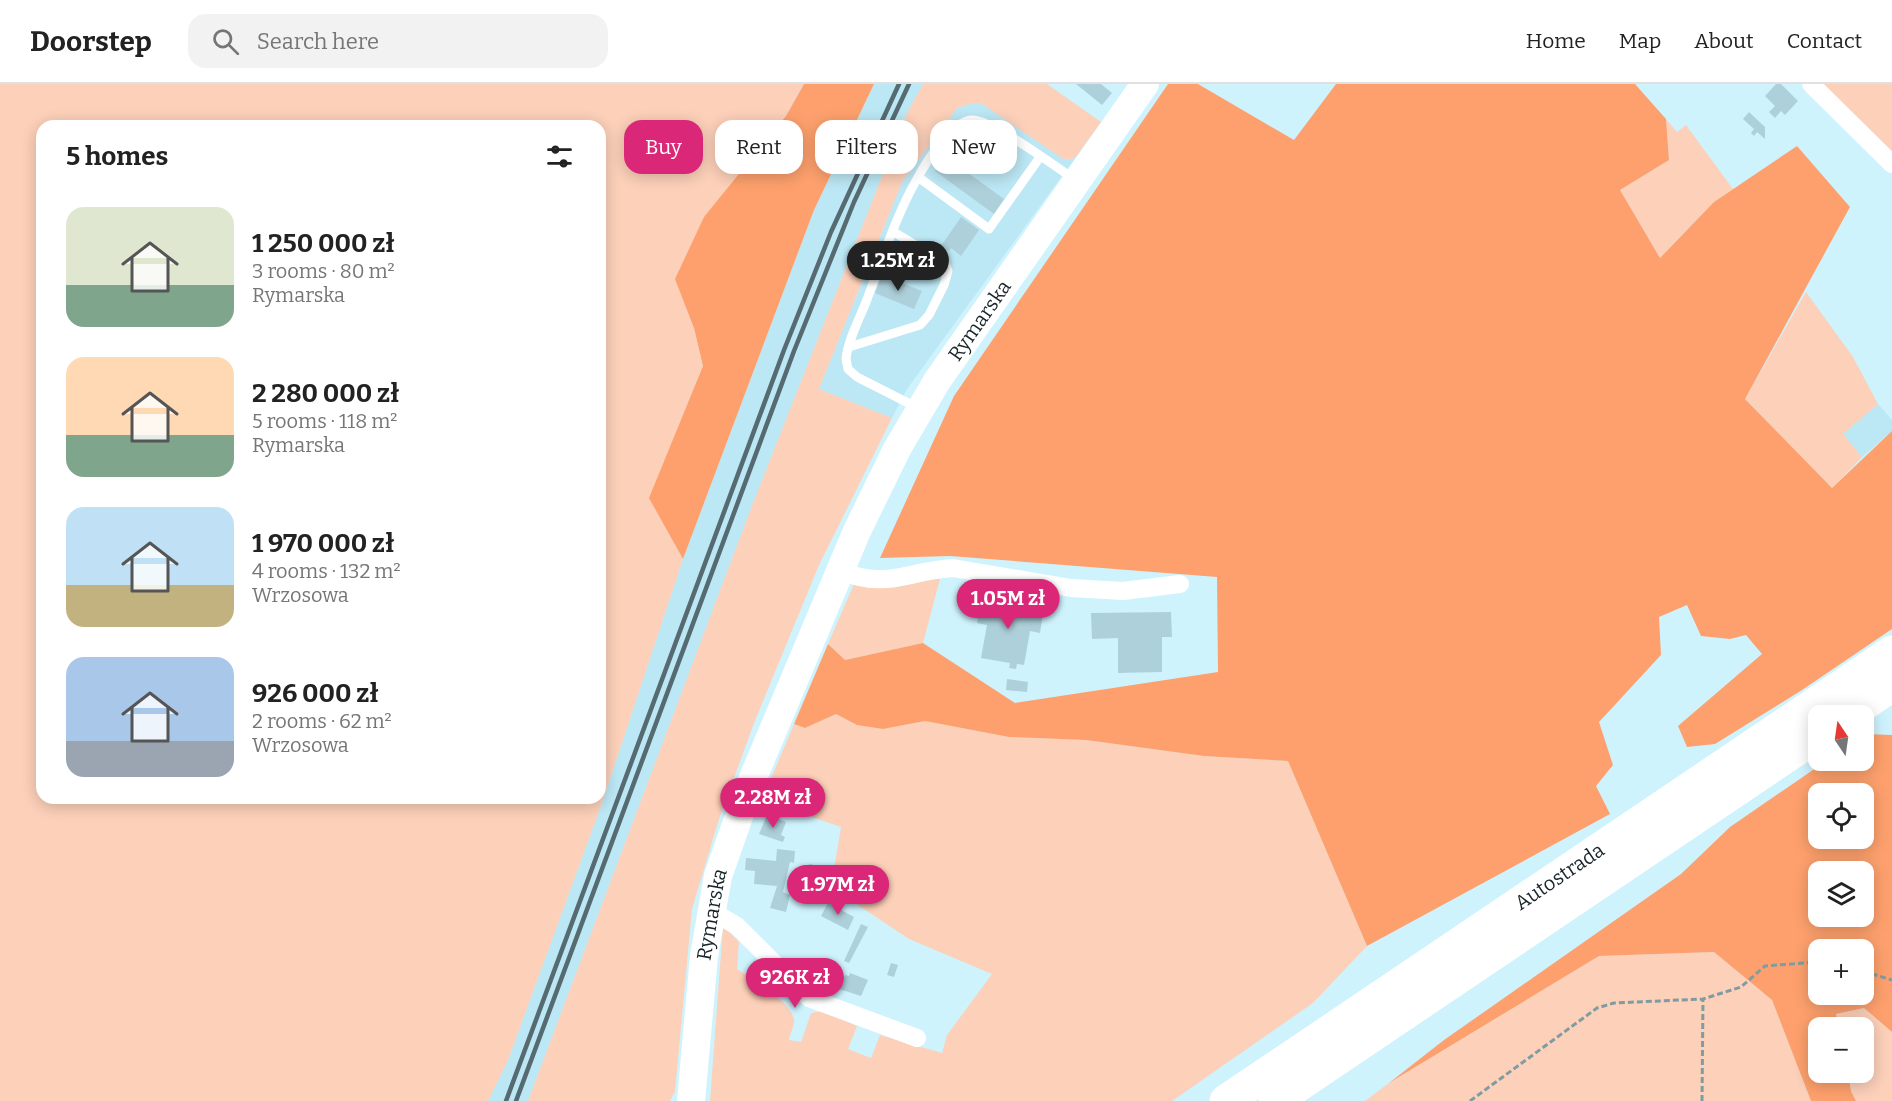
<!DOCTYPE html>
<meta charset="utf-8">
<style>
:root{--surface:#fff;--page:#f2f2f2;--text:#222;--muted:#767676;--line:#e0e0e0;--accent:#db2777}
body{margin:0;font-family:Bitter,serif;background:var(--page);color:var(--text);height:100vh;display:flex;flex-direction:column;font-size:22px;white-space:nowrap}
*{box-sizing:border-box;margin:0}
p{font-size:20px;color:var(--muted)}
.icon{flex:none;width:33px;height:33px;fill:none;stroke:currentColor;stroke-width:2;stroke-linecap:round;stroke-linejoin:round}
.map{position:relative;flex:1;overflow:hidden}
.drawer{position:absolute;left:36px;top:36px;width:570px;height:684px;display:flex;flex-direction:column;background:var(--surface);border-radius:18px;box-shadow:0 3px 15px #0003}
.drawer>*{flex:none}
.top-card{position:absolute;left:624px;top:36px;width:570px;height:54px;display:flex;gap:12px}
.needle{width:39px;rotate:347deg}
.fabs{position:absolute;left:1808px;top:621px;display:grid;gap:12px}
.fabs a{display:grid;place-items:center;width:66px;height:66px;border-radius:12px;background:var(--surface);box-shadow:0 3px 15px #0003;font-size:30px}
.price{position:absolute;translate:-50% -51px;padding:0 14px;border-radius:21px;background:var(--accent);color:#fff;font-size:20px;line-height:39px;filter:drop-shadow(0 2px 3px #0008)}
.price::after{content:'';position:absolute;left:50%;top:36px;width:18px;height:14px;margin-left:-9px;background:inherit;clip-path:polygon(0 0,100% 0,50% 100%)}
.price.on{background:#222;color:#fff}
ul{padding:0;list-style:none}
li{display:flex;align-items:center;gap:18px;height:150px;padding:0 30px}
li span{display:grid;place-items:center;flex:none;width:168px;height:120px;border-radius:18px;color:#555}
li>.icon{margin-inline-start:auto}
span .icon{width:72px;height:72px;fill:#fffc;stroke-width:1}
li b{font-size:26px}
h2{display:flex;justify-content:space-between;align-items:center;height:72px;padding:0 30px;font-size:26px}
.pill{padding:0 21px;border-radius:18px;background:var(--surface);box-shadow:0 3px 15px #0003;font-size:21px;line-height:54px}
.pill.on{background:var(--accent);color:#fff}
header{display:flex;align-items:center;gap:36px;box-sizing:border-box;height:84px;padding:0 30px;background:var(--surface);border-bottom:2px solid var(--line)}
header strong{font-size:28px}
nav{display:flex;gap:33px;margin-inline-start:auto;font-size:21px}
.search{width:420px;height:54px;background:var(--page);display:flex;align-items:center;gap:15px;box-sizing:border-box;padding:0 21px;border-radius:18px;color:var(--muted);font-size:22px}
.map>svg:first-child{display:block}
.built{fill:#bce7f4}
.green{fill:#fcd0b9;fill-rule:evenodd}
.forest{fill:#fda06d;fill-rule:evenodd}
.building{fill:#aed0da}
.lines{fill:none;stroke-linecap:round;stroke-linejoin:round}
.path{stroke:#809ba2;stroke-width:3;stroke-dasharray:6 3;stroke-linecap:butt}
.lane{stroke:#fff;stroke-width:9}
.street{stroke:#fff;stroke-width:18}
.primary{stroke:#fff;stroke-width:28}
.highway{stroke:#fff;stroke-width:33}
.rail{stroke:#566b71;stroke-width:4.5}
.labels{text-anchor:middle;stroke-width:4.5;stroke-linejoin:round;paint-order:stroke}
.street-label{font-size:20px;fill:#182629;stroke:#f3fafc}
</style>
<header>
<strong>Doorstep</strong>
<div class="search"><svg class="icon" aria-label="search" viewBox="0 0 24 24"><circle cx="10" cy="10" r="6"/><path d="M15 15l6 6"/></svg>Search here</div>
<nav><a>Home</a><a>Map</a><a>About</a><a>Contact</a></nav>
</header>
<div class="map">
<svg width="1892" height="1017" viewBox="0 0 1892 1017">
<rect width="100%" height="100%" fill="#cff3fd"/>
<path class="built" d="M874 0H923L907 29 753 419 528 1017H488L508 976 601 722 683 475 814 126Z
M973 19 982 20 992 26 1065 76 1075 74 907 305 892 334 819 305 902 98 957 24Z
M1878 320 1892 336V347L1862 373 1842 350Z"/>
<path class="green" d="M0 0H804L786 32 694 244 703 282 650 414 683 475 601 722 508 976 488 1017H0ZM42 42H600V714H42Z
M923 0H1047L1101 38 1075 74 1065 76 982 20 973 19 957 24 902 98 819 305 892 334 819 481 754 639 719 735 692 825 675 1007 670 1017H528L753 419 907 29Z
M1822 0H1892V68Z
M1666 35 1677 48 1686 41 1733 105 1714 118 1660 174 1620 106 1669 76Z
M1806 208 1853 273 1878 320 1843 350 1862 373 1832 404 1745 315Z
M930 495H940L923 559 845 576 828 560 854 500 893 504Z
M836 630 857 641 883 645 925 637 1009 653 1086 656 1204 672 1288 677 1367 862 1313 919 1172 1017H710L723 842 739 858 737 885C750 894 794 919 794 937 794 942 790 950 789 956L801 958 811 929 823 927 857 942 848 965 871 974 880 951 942 969 947 951 992 890 909 855 831 803 841 743 762 716 794 640 805 644Z
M1714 868 1772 916 1811 1017H1365L1389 999 1599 872Z
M1864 924 1892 948V1017H1856L1851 1007 1848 989 1863 988V944L1839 943 1836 930Z"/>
<path class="forest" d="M804 0H874L814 126 683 475 649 414 703 282 694 244 675 195 704 133 786 32Z
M1168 0H1198L1294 56 1336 0H1635L1666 35 1669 76 1620 106 1660 174 1714 118 1797 62 1850 123 1745 315 1832 404 1892 347V545L1802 606 1715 660 1687 663 1678 642 1762 570 1746 551 1730 555 1701 552 1687 521 1659 533 1661 571 1599 638 1613 681 1596 702 1610 730 1367 862 1288 677 1204 672 1086 656 1009 653 925 637 883 645 857 641 836 630 805 644 794 640 828 560 845 576 923 559 1015 619 1218 588 1217 493 950 472 880 474 954 312Z
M1864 650 1892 651V948L1864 924 1836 930 1839 943 1818 944V988L1848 989 1851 1007 1856 1017H1811L1772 916 1714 868 1599 872 1389 999 1444 956 1681 790 1730 743 1826 677 1863 676ZM1818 710H1863V754H1818ZM1818 788H1863V832H1818ZM1818 866H1863V910H1818Z"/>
<path class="building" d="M1076 0H1101L1112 9 1102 21Z
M1776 0H1781L1798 17 1785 31 1781 27 1775 34 1769 28 1775 22 1765 12Z
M1749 28 1765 43V55L1757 48 1754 52 1751 49 1754 45 1743 35Z
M946 73 1004 115 994 130 935 87Z
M961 133 979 146 961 172 951 164 949 167 941 162Z
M882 191 922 207 914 225 875 209Z
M981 513 1044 524 1040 549 1030 547 1024 581 1017 580 1016 585 1009 584 1010 579 981 574 987 541 977 539Z
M1171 528 1172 553H1162V588L1118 589V554L1092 555 1091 529Z
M1007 595 1028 598 1027 608 1006 606Z
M767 731 786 738 781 751 785 753 783 758 759 750Z
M777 765 795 767 794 779 790 778 783 808 790 811 786 828 770 824 777 802 754 800 755 787 745 786 746 774 776 777Z
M809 780 821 782 816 807 803 804Z
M828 819 854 833 848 846 821 832Z
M861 840 868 843 849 879 844 877Z
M891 879 898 881 894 893 887 891Z
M850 889 868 896 861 912 839 905 845 891 849 892Z"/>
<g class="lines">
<path class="path" d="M1863 887 1892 896
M1470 1017 1597 924 1614 919 1703 915 1741 903 1765 882 1818 878
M1702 1017 1703 915"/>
<path class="lane" d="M918 93 989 145 1040 73
M849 263 920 241 929 231 944 201 948 187 945 179 894 148
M918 324 857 293 848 285 846 275C848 256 859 236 866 218 881 179 896 131 917 95 926 78 951 38 971 36 989 33 1056 83 1074 95"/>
<path class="street" d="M1811 0 1892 80
M840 487C889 506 906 487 953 484L1071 504 1123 507 1180 500
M710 826 737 842 809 914 917 954"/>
<path class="primary" id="s1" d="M691 1017 704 872 718 792 750 701 857 447 897 365 937 297 1145 0"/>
<g class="highway">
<path d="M1847 632 1892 601"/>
<path id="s2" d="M1226 1017 1892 568"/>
<path d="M1275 1017 1818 651"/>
</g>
<path class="rail" d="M506 1017 784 266 831 148 899 0
M516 1017 794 267 854 118 909 0"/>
</g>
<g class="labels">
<g class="street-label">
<text dy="7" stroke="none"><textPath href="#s1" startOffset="843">Rymarska</textPath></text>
<text dy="7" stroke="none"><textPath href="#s2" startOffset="402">Autostrada</textPath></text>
<text dy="7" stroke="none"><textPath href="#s1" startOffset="188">Rymarska</textPath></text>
</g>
</g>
</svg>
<div class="fabs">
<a><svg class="needle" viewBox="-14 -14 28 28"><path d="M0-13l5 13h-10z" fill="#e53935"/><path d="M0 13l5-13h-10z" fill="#767676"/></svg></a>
<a><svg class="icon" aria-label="locate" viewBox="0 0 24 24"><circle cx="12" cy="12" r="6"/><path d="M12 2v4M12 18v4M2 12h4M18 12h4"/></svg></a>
<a><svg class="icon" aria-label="layers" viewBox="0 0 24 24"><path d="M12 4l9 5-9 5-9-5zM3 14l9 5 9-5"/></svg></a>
<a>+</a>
<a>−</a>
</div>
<b class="price on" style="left:898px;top:208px">1.25M zł</b>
<b class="price" style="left:1008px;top:546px">1.05M zł</b>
<b class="price" style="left:773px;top:745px">2.28M zł</b>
<b class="price" style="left:838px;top:832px">1.97M zł</b>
<b class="price" style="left:795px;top:925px">926K zł</b>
<div class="top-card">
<a class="pill on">Buy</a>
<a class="pill">Rent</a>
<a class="pill">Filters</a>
<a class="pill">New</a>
</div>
<section class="drawer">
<h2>5 homes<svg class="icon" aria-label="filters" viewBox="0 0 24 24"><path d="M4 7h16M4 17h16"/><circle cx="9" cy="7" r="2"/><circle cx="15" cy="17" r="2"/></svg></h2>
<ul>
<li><span style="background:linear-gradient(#dfe7d0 65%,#7fa58c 0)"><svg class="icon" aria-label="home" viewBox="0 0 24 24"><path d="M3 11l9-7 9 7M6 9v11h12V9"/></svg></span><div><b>1 250 000 zł</b><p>3 rooms · 80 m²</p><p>Rymarska</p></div></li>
<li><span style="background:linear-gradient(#ffd9b3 65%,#7fa58c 0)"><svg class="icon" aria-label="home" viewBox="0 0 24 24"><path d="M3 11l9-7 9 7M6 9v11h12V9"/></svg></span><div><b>2 280 000 zł</b><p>5 rooms · 118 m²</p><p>Rymarska</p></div></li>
<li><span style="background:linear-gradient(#bfe0f5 65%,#c2b280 0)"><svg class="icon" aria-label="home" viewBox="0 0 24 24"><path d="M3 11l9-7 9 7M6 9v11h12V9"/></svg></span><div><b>1 970 000 zł</b><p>4 rooms · 132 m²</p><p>Wrzosowa</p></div></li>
<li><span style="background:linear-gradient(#a9c7e8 70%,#9aa5b1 0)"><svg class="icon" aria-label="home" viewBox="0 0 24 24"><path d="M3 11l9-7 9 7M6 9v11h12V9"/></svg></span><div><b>926 000 zł</b><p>2 rooms · 62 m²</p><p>Wrzosowa</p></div></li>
</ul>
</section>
</div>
